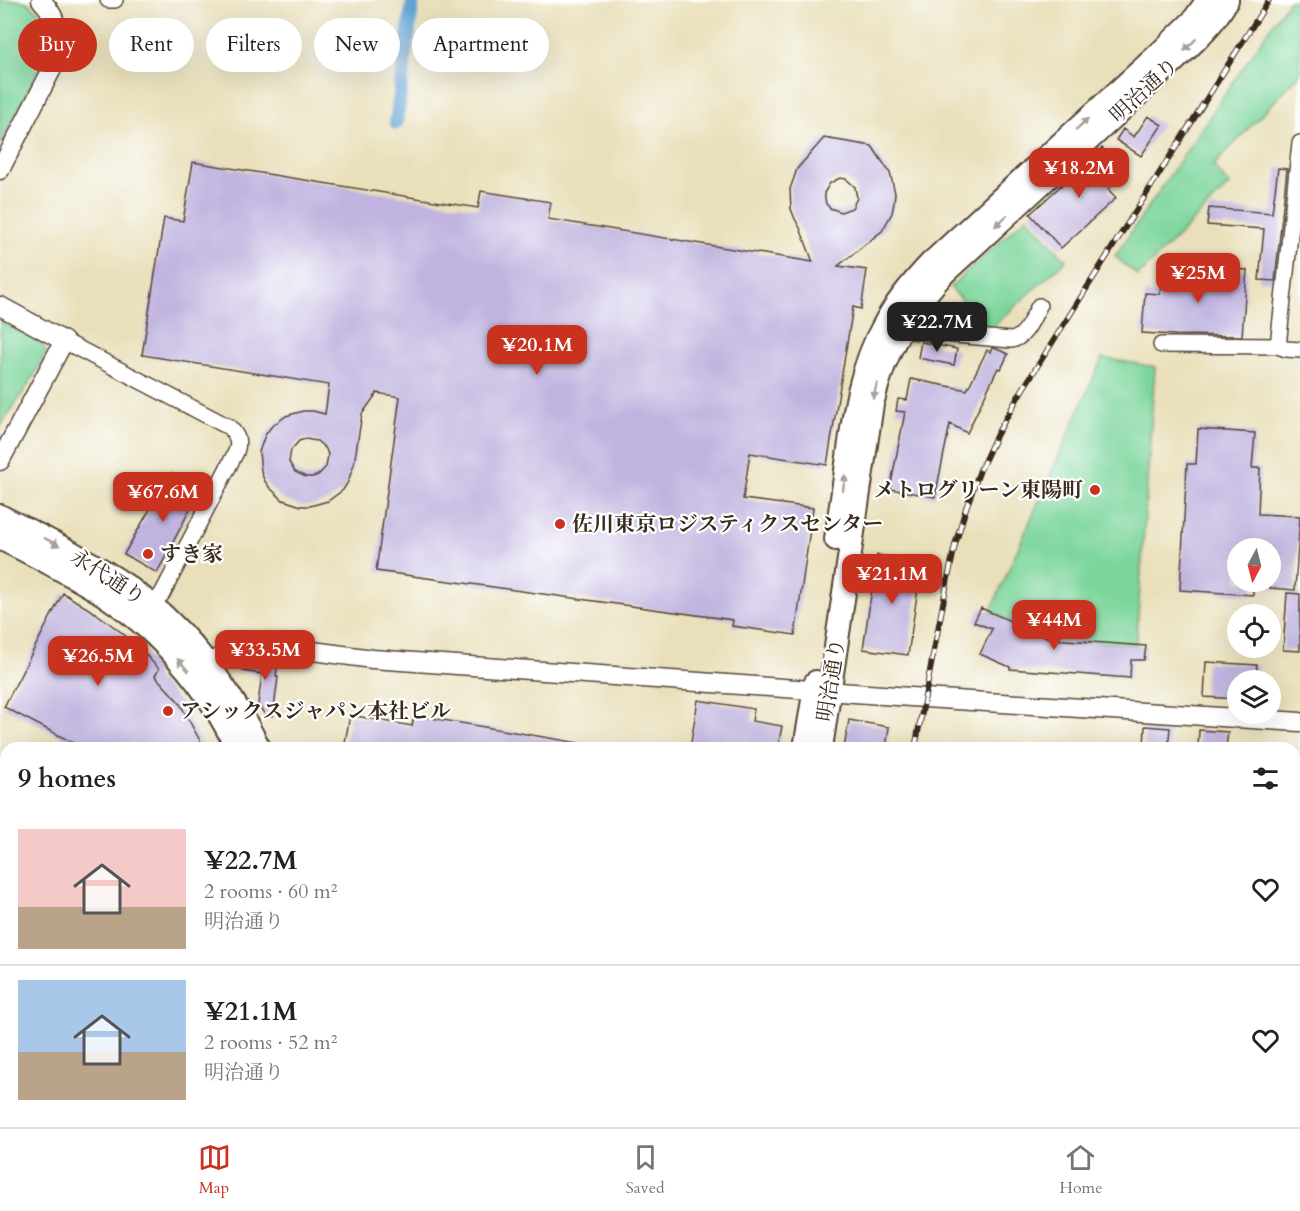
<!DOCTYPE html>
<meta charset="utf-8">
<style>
:root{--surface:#fff;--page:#f6f6f6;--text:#222;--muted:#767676;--line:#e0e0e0;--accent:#c8321e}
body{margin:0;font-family:Cardo,"Noto Serif JP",serif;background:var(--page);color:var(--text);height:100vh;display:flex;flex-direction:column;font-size:22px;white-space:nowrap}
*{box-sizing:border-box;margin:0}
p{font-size:20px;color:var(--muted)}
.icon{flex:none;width:33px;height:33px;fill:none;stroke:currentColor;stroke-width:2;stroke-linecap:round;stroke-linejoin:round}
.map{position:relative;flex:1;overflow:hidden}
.drawer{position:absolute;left:0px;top:742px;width:1300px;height:386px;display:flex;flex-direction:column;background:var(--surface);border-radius:18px 18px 0 0;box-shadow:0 6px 24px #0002}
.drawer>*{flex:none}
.guide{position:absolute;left:18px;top:18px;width:600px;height:54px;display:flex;gap:12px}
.needle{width:39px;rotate:187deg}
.buttons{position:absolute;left:1227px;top:538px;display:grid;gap:12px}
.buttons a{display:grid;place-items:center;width:54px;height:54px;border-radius:50%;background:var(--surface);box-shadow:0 6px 24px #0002;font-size:30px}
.price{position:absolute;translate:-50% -51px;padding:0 14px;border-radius:12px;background:var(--accent);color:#fff;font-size:20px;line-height:39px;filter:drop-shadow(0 2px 3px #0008)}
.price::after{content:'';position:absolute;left:50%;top:36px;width:18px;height:14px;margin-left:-9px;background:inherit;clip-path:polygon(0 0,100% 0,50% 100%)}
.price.current{background:#222;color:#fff}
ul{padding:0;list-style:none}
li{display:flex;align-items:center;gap:18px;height:150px;padding:0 18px}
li+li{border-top:2px solid var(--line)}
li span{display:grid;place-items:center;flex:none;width:168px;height:120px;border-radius:0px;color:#555}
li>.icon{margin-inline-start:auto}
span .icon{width:72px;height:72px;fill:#fffc;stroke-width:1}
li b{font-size:26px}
h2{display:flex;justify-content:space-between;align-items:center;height:72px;padding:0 18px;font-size:26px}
.tag{padding:0 21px;border-radius:27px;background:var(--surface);box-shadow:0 6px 24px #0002;font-size:21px;line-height:54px}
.tag.current{background:var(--accent);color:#fff}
.tabs{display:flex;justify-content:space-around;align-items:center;height:84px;border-top:2px solid var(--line);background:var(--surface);font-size:16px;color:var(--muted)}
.tabs a{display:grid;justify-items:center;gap:3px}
.tabs .current{color:var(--accent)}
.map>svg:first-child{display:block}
.built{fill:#edd0e9}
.industrial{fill:#ccbed4}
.green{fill:#7bd59b;stroke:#5b805c;stroke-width:1.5}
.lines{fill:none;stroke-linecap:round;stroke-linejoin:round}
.canal{stroke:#5da2d2;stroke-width:14}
.building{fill:#c0b3df;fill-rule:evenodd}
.minor-casing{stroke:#554536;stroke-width:18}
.tertiary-casing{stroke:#554536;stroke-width:21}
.primary-casing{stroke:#554536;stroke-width:26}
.minor{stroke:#fff;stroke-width:15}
.tertiary{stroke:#fff;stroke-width:18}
.primary{stroke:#fff;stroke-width:22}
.rail-casing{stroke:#3b2a1e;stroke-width:6}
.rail{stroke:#fff;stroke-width:4;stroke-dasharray:11;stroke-linecap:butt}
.oneway{fill:#a79f9a}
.poi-dot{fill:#c8321e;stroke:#fff;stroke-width:2}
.labels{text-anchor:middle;stroke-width:4.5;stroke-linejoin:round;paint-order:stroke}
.street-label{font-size:21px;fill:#3b2a1e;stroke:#fff}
.poi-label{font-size:21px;font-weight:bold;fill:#3b2a1e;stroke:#fff;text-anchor:start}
</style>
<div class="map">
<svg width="1300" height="1127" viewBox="0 0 1300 1127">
<rect width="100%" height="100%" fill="#fff"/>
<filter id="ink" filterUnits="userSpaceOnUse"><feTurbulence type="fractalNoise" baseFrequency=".0167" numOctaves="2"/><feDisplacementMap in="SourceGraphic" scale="12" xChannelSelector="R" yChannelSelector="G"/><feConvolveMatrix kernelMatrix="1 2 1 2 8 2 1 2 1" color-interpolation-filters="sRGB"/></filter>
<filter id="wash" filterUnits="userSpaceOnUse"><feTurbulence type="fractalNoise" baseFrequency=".008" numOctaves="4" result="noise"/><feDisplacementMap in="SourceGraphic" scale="24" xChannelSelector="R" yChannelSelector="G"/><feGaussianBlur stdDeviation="1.35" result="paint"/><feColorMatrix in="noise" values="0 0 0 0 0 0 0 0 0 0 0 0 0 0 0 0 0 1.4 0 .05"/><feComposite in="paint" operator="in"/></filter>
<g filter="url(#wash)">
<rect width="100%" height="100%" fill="#e9e0bb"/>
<path class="built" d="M1294 916H1300V1008H1295Z
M6 978V1077L0 1073V988Z"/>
<path class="industrial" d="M1294 792H1300V913L1294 912Z"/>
<path class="green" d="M0 0C7 0 18 0 24 1 44 9 50 36 46 55L0 145Z
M1289 0H1300V74L1213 166 1229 185 1138 276 1115 256Z
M1027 217 1066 260 989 330 950 287Z
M0 321 42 343 46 353 35 374 0 427Z
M1102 358 1155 367 1136 645 1051 639 990 612Z"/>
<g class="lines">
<path class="canal" d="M396 123 413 0"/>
</g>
<g id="blocks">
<path class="building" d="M1148 116 1162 125 1141 156 1116 140 1123 129 1134 137Z
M824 138 872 146 890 173 895 193 894 203 892 213 882 231 838 266 867 270 861 309 853 307 827 465 750 453 743 499 813 508 795 635 732 626 733 620 376 571 400 397 377 393 362 414 354 464 348 482 343 490 328 501 310 506H301L283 500 269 487 264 480 261 471 259 452 265 435 271 427 286 416 303 411H313L325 414 329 385 142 355 164 218 183 221 193 162 478 208 481 191 551 202 548 219 813 262 800 228 795 219 791 209 790 189 797 169ZM840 178 846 179 855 187 857 198 852 208 841 212 830 208 826 204 824 193 830 183ZM305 439 317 441 326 449 328 455 326 467 318 475 312 477H306L295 472 289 462 291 450 299 441Z
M1102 148 1126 173 1108 189 1116 198 1061 248 1030 214Z
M1278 168 1287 169 1275 281 1259 280 1264 229 1207 225 1209 208 1272 213Z
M1177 265 1247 270 1242 336 1176 335 1142 333 1145 293 1160 294 1161 282 1176 283Z
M921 342 957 349 954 365 918 358Z
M992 348 997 349 1008 354 1001 369 998 368 967 433 950 424 935 497 890 489 905 412 896 411 898 399 907 400 911 379 967 390 987 350 990 352Z
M1198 429 1255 433 1252 468H1260L1258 514 1300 516 1295 590 1270 588V549H1238V582H1253V595L1180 590 1187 464H1196Z
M171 473 201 488 157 573 124 554Z
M877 555 922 562 908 655 863 649Z
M63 593 97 614 121 632 143 652 159 669 155 676 179 702 204 748H83L4 707Z
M1287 593 1300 594V651L1283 650Z
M981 608 1051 639 1146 646 1144 660H1131L1130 678 1010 669V667L980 654 992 629 974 622Z
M245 656 278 660 276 677H278L273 716 265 715 258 704 262 674 243 671Z
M1206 662 1257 665 1256 681H1238V699L1204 697Z
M698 700 754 709 752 721 782 726 778 748H690Z
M350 715 412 726 414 715 579 743 578 748H344Z
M849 720 889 727 886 748H844Z
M1145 726 1170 728 1168 748H1144Z
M1199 730 1228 732 1226 748H1198Z"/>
</g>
</g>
<g filter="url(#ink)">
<use href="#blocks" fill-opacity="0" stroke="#554536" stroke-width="1.5"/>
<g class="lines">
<defs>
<path id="minor" d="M108 0H115
M900 330 1011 340C1026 338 1032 318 1039 306
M64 341 229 427C237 435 240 441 236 452L162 594 152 605
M1161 345 1278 346 1286 349 1300 350
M1278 346 1300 143
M0 969 6 961
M0 1080 6 1084
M71 1122 79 1127
M411 1122 606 1127
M198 1127 201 1122
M319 1127 322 1122"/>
<path id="tertiary" d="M0 170 53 67C61 42 61 20 41 0
M0 306 64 341 0 461
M209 665 238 643 245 642 373 659 925 698 1300 722
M0 793 6 796"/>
<path id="primary" d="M0 516C43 538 88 559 128 587 186 628 228 685 259 748
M0 538C33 554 65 571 97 590 157 628 207 684 237 748
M836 539C840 512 844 485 848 457 854 411 861 366 884 325 896 302 913 282 931 263L1162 51 1193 21 1208 0
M805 748 816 682
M821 748 872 404C886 348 905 316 943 274L1173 62C1193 43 1214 24 1227 0
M851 1122 920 1127
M1173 1122 1243 1127
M747 1127 748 1122"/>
</defs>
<use href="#minor" class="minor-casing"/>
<use href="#tertiary" class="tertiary-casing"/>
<use href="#primary" class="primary-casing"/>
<use href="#minor" class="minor"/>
<use href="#tertiary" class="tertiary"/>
<use href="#primary" class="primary"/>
<defs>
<path id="rail" d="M915 748 947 583 955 545 966 508 980 470 997 434 1021 392 1269 0
M842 1127 843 1122"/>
</defs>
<use href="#rail" class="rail-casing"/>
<use href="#rail" class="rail"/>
</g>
<defs><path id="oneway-solid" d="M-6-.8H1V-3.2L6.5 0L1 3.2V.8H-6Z" transform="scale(1.5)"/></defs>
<g class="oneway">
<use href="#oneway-solid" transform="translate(1190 45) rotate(135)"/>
<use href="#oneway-solid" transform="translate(1082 124) rotate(-42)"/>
<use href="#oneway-solid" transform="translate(1001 221) rotate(138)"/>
<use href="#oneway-solid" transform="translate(875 391) rotate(104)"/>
<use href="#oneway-solid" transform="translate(844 483) rotate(-82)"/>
<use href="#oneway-solid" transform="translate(52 542) rotate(27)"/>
<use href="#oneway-solid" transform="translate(183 665) rotate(-132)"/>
</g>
</g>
<g class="poi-dot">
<circle cx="1095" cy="490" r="6"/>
<circle cx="560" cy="524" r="6"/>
<circle cx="148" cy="554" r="6"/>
<circle cx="168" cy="711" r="6"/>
</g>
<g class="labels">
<g class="street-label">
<text transform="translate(1144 90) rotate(-43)" y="7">明治通り</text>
<text transform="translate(108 577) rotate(33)" y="7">永代通り</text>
<text transform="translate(831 680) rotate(-81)" y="7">明治通り</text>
</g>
<g class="poi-label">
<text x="1083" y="497" text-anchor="end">メトログリーン東陽町</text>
<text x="572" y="531">佐川東京ロジスティクスセンター</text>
<text x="160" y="561">すき家</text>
<text x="180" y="718">アシックスジャパン本社ビル</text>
</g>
</g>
</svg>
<div class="buttons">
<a><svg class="needle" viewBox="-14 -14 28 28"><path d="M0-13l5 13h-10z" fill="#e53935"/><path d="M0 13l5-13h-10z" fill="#767676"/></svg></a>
<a><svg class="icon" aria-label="locate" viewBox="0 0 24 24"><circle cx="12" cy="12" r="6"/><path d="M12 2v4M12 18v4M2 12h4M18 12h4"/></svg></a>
<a><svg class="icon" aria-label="layers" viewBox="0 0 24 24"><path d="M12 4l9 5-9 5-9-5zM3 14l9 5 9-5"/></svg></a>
</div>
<b class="price" style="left:1079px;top:199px">¥18.2M</b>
<b class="price" style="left:1198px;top:304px">¥25M</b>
<b class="price current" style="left:937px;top:353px">¥22.7M</b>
<b class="price" style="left:537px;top:376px">¥20.1M</b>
<b class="price" style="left:163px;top:523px">¥67.6M</b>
<b class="price" style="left:892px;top:605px">¥21.1M</b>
<b class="price" style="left:1054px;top:651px">¥44M</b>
<b class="price" style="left:265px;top:681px">¥33.5M</b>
<b class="price" style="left:98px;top:687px">¥26.5M</b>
<div class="guide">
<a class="tag current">Buy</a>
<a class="tag">Rent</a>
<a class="tag">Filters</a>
<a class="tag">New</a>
<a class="tag">Apartment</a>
</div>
<section class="drawer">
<h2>9 homes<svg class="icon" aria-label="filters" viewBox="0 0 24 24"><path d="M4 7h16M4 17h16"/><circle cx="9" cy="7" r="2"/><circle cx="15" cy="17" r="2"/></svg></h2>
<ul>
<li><span style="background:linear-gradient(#f6c9c9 65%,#b9a48a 0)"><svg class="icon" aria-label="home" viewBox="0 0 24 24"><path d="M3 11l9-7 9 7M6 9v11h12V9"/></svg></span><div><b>¥22.7M</b><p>2 rooms · 60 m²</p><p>明治通り</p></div><svg class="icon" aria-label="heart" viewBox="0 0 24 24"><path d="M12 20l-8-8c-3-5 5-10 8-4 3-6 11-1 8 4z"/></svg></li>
<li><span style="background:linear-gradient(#a9c7e8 60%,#b9a48a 0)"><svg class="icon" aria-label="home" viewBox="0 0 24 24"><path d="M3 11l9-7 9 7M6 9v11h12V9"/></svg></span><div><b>¥21.1M</b><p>2 rooms · 52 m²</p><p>明治通り</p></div><svg class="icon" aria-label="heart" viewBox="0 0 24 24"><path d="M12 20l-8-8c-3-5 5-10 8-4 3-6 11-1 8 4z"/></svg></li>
</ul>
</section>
</div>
<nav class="tabs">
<a class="current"><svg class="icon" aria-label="map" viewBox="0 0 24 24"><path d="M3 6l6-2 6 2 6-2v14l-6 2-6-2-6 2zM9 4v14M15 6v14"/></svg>Map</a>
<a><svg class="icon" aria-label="saved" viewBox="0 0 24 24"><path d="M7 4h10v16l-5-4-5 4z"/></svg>Saved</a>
<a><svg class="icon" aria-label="home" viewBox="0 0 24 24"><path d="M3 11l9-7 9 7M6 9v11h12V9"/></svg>Home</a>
</nav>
